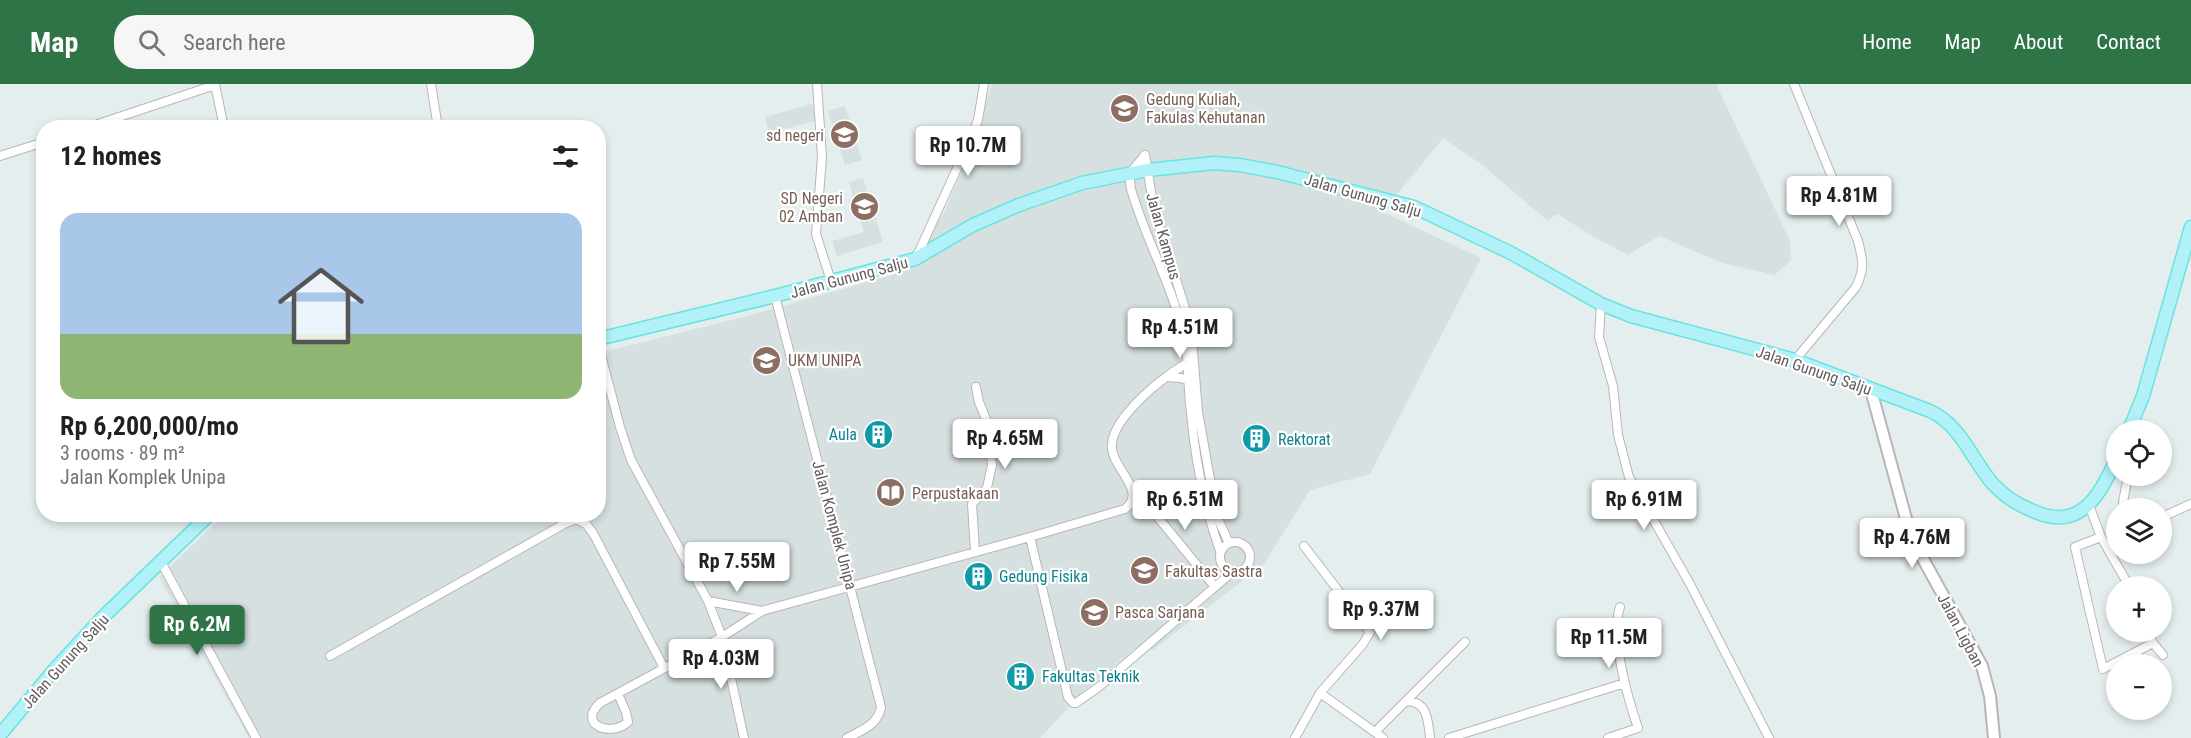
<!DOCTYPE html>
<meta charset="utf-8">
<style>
:root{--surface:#fff;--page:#f6f6f6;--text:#202124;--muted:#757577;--accent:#2e7447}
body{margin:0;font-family:"Roboto Condensed",sans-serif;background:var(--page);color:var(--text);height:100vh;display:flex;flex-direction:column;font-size:22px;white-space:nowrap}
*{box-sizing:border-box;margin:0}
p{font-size:20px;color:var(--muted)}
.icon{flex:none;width:33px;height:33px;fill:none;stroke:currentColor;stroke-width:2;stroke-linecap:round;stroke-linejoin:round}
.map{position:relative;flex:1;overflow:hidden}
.side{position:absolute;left:36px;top:36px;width:570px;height:402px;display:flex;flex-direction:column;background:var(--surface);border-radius:24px;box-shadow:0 3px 9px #0003}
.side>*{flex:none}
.controls{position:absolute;left:2106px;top:336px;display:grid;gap:12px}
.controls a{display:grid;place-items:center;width:66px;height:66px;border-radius:50%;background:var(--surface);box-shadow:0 3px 9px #0003;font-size:30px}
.price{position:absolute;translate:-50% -51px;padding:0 14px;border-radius:6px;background:#fff;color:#222;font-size:20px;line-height:39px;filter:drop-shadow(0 2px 3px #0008)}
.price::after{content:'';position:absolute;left:50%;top:36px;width:18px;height:14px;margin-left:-9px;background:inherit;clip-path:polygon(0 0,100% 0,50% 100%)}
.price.current{background:var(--accent);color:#fff}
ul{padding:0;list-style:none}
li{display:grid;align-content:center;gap:12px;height:318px;padding:0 24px}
li span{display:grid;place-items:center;height:186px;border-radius:18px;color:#555}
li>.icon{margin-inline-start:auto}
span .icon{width:108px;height:108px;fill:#fffc;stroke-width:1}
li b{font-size:26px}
h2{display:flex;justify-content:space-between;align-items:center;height:72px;padding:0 24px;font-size:26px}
header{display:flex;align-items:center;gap:36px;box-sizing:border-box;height:84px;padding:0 30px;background:var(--accent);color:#fff}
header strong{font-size:28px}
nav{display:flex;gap:33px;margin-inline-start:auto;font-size:21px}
.search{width:420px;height:54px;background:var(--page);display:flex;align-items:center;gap:15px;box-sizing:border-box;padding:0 21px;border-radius:24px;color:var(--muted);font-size:22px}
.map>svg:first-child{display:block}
.education{fill:#d6e0e0}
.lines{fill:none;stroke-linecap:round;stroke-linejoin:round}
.minor-casing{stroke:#bbb5b6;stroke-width:10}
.secondary-casing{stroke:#bbb4b5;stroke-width:14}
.primary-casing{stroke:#68e4df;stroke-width:15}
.minor{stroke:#fff;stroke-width:8}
.secondary{stroke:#fff;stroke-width:10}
.primary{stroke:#b1f1f7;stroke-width:12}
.labels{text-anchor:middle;stroke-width:4.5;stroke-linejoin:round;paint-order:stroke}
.education-label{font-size:16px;fill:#785e54;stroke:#fff;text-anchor:start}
.street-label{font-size:16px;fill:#645d5e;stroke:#fff}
.culture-label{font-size:16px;fill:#0d838f;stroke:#fff;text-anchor:start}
</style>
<header>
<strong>Map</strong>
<div class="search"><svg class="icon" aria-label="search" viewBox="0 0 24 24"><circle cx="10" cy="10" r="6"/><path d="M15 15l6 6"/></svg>Search here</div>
<nav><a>Home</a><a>Map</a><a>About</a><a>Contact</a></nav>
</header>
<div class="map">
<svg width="2191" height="654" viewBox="0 0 2191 654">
<rect width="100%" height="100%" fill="#e5eeee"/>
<path class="education" d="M992 0H1716L1790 157 1791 176 1775 191 1722 179 1659 152 1628 171 1594 153 1557 130 1548 137 1482 81 1443 54 1383 128 1481 174 1370 390 1310 406 1264 480 1153 566 1137 563 1085 606 1040 654H249L159 493 224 431 598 430 599 269 736 235 899 189 943 131 970 69Z
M812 20 818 36 769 49 765 33Z
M845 22 862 76 845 81 828 27Z
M863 94 883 158 837 172 832 157 864 148 849 98Z"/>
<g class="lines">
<defs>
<path id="minor" d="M215 0 224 44
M431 0 438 44
M817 0 822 73 816 150 831 197
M1794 0 1858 157C1863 177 1865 184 1856 203L1795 276
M86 44 215 1
M1145 71 1129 90 1131 105C1146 158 1178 211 1186 265 1189 286 1188 308 1191 329 1195 375 1205 424 1220 467
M1145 71 1154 126 1191 243 1198 328 1215 423 1219 437 1229 459
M0 72 44 58
M916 174 970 56 978 36 984 0
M775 212 881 623C878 641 862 646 847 654
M1601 220 1599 253 1613 302 1618 351 1629 393 1690 500 1769 654
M598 260 620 343 631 376 708 517 722 553 744 654
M1167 293 1181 294 1192 298
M1134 412 1156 431 1215 503
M2089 421 2101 453 2129 502
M2127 424 2123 418 2128 392
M2162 433 2191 420
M1030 453 1125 425C1149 406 1109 383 1112 360 1114 332 1166 289 1190 278
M2101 453 2075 463 2103 585 2153 559
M1220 473a15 15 0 1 1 30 0a15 15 0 1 1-30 0Z
M975 467 972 420 987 404 992 381 988 340 979 318 976 303
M161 478 256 654
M708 517 762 527
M2148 548 2153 559 2163 571
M330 572 564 440 576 435 586 440 593 449 664 584
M1320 609 1383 654
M618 610 626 628 628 638C610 654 577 640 600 619L722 553 762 527 1030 453 1068 613 1073 619H1076L1100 602 1231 489
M1407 617C1428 618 1428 637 1430 654
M1375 648 1465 558
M1295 654 1320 609 1363 560 1370 548 1304 462
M1449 654 1625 599
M1608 654 1638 644C1628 615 1610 553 1620 523"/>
<path id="secondary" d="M1871 306 1911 453 1982 582 1990 612 1994 654"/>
<path id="primary" d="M598 255 775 212 915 175 973 141 1019 121 1082 99 1148 86 1214 79 1240 81 1277 88 1414 123 1511 169 1601 220 1631 232 1795 276 1930 327C1961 341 1972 376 1993 400 2004 412 2016 420 2031 426 2079 449 2098 414 2116 376
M2129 346 2143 312 2191 143
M0 651 54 586 101 535 210 430"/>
</defs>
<use href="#minor" class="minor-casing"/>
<use href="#secondary" class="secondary-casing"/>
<use href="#primary" class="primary-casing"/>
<use href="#minor" class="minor"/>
<use href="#secondary" class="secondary"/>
<use href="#primary" class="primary"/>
</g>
<defs>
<symbol id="university-disc" viewBox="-11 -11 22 22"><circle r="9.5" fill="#8d6e63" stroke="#fff"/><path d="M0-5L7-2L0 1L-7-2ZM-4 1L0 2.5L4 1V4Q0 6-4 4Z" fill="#fff"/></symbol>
<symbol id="school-disc" viewBox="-11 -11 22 22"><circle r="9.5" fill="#8d6e63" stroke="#fff"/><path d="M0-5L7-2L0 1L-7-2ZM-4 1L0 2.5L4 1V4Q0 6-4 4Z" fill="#fff"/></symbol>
<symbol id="building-disc" viewBox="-11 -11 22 22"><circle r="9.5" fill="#0f9aa8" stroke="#fff"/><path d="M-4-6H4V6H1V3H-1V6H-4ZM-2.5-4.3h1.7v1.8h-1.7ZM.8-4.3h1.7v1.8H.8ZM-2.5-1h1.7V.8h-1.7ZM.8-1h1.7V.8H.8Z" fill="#fff"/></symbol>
<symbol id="library-disc" viewBox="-11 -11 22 22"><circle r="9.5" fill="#8d6e63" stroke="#fff"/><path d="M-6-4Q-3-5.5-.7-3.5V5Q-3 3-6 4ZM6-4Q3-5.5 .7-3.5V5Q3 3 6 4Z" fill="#fff"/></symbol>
</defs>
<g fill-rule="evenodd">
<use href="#university-disc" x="1108" y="8" width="33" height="33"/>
<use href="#school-disc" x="828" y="34" width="33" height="33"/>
<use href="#school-disc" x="848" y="106" width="33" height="33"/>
<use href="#university-disc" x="750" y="260" width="33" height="33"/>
<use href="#building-disc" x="862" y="334" width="33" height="33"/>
<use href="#building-disc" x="1240" y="338" width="33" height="33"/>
<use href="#library-disc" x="874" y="392" width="33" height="33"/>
<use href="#university-disc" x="1128" y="470" width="33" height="33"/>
<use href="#building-disc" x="962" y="476" width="33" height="33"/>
<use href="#university-disc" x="1078" y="512" width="33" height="33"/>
<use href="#building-disc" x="1004" y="576" width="33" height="33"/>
</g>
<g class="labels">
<g class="education-label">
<text x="1146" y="21">Gedung Kuliah,<tspan x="1146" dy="18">Fakulas Kehutanan</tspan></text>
<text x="824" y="57" text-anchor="end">sd negeri</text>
<text x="843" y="120" text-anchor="end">SD Negeri<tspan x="843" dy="18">02 Amban</tspan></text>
<text x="788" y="282">UKM UNIPA</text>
<text x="912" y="415">Perpustakaan</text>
<text x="1165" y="493">Fakultas Sastra</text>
<text x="1115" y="534">Pasca Sarjana</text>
</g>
<g class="street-label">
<text transform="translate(1363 111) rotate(16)" y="6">Jalan Gunung Salju</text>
<text transform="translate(1164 152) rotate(74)" y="6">Jalan Kampus</text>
<text transform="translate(849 193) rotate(-15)" y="6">Jalan Gunung Salju</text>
<text transform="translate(1814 286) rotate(19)" y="6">Jalan Gunung Salju</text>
<text transform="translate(835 441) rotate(75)" y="6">Jalan Komplek Unipa</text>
<text transform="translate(1961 546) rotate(62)" y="6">Jalan Ligban</text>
<text transform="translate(65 577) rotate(-48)" y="6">Jalan Gunung Salju</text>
</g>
<g class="culture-label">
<text x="857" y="356" text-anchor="end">Aula</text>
<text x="1278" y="361">Rektorat</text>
<text x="999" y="498">Gedung Fisika</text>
<text x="1042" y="598">Fakultas Teknik</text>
</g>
</g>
</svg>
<div class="controls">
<a><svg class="icon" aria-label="locate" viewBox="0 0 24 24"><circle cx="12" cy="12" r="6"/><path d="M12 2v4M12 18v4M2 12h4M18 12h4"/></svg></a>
<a><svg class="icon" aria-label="layers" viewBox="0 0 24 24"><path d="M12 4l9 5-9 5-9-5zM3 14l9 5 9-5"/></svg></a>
<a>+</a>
<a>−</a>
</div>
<b class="price" style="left:968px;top:93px">Rp 10.7M</b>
<b class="price" style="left:1839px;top:143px">Rp 4.81M</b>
<b class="price" style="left:1180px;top:275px">Rp 4.51M</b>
<b class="price" style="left:1005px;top:386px">Rp 4.65M</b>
<b class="price" style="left:1185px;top:447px">Rp 6.51M</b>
<b class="price" style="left:1644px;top:447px">Rp 6.91M</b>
<b class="price" style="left:1912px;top:485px">Rp 4.76M</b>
<b class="price" style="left:737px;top:509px">Rp 7.55M</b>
<b class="price" style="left:1381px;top:557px">Rp 9.37M</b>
<b class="price current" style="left:197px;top:572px">Rp 6.2M</b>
<b class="price" style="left:1609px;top:585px">Rp 11.5M</b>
<b class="price" style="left:721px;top:606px">Rp 4.03M</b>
<section class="side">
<h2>12 homes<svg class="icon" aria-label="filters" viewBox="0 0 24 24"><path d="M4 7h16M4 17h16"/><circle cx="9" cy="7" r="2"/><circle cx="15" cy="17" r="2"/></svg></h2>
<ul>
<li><span style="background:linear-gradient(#a9c7e8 65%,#8fb573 0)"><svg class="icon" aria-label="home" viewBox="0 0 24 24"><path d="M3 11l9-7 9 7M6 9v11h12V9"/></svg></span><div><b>Rp 6,200,000/mo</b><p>3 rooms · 89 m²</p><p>Jalan Komplek Unipa</p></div></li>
</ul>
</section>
</div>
